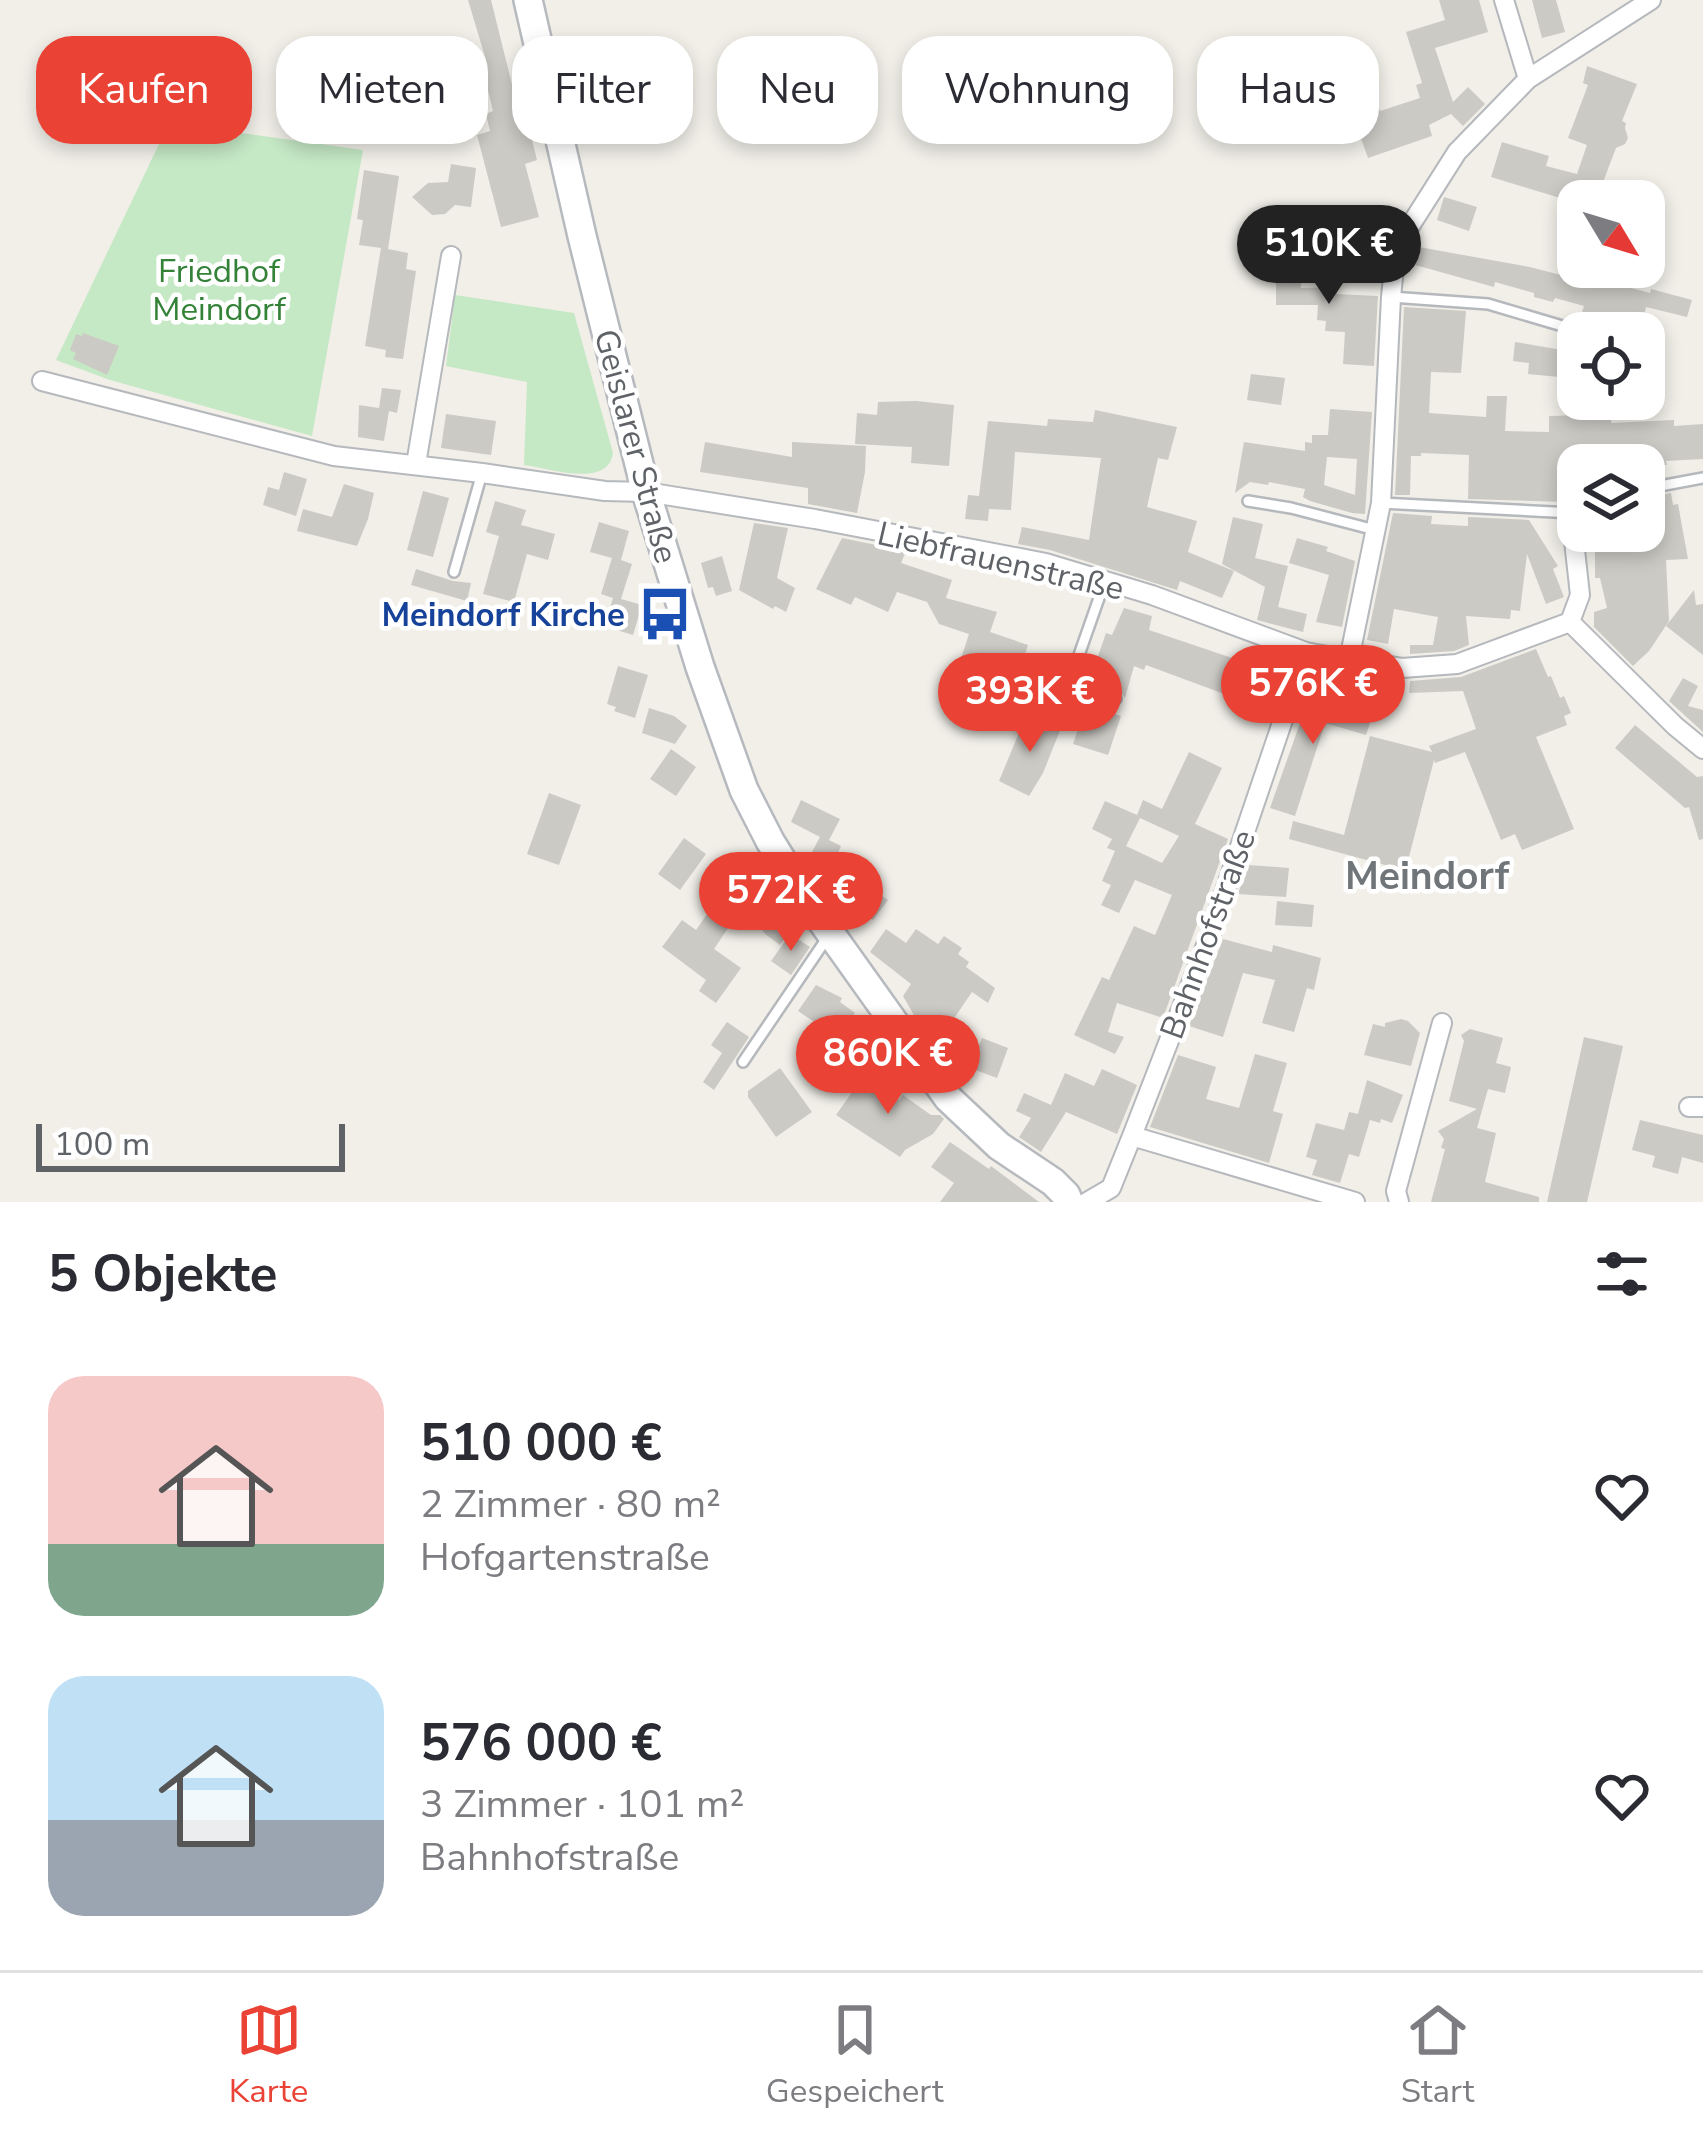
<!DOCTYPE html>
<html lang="de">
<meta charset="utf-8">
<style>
:root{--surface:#fff;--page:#f2f2f3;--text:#2b2b33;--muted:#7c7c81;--line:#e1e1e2;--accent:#ea4335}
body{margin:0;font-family:"Nunito Sans",sans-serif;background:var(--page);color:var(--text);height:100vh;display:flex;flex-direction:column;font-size:45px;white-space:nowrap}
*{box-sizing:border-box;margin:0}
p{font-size:39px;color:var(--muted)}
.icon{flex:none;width:66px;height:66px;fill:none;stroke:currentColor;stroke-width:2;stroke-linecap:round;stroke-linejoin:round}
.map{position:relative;height:1202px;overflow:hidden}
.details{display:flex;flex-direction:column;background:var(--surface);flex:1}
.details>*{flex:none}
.guide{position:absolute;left:36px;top:36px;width:1632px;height:108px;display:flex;gap:24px}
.needle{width:78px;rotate:128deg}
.fabs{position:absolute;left:1557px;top:180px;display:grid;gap:24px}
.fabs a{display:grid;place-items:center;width:108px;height:108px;border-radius:24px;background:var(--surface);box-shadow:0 6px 18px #0003;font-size:60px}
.scale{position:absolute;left:36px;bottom:30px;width:309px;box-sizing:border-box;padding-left:12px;border:6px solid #5f6368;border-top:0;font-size:33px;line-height:42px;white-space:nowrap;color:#5f6368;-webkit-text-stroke:9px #fff;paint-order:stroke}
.price{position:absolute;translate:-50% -102px;padding:0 27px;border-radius:42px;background:var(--accent);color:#fff;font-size:39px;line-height:78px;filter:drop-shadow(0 3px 6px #0008)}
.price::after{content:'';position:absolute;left:50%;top:72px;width:36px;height:27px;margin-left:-18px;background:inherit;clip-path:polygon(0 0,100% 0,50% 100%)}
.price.selected{background:#222;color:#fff}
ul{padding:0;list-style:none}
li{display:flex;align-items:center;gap:36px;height:300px;padding:0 48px}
li span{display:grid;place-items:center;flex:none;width:336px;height:240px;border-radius:36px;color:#555}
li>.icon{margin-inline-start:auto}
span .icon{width:144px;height:144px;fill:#fffc;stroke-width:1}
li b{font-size:51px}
h2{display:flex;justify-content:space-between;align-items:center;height:144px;padding:0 48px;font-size:51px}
.chip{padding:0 42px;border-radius:36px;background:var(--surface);box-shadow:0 6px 18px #0003;font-size:42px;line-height:108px}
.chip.selected{background:var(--accent);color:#fff}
.dock{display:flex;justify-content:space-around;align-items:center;height:168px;border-top:3px solid var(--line);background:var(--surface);font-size:33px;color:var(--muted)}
.dock a{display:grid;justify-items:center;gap:6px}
.dock .selected{color:var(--accent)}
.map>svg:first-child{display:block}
.green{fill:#c5e8c5}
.building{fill:#cccac5;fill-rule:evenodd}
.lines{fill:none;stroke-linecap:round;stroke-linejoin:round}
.lane-casing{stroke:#b5b8bc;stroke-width:14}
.street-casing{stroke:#b5b8bc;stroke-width:22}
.secondary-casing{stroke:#b6babf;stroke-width:32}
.lane{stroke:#fff;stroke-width:9}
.street{stroke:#fff;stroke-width:18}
.secondary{stroke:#fff;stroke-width:27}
.labels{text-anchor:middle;stroke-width:9;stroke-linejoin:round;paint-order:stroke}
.park-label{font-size:33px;fill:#348238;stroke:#fff}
.street-label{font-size:33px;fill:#5f6368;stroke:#fff}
.transit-label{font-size:33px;font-weight:bold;fill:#164399;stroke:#fff;text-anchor:end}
.quarter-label{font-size:39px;font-weight:bold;fill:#70757a;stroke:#fff}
</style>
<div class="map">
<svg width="1703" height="1202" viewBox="0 0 1703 1202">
<rect width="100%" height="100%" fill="#f1efe8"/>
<path class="green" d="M169 123 363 150 312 436 110 380 56 360Z
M455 295 574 313 613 453C608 489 549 468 524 465L527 382 446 366Z"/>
<path class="building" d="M468 0H491L524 133 530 132 537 160 525 164 539 217 501 227 477 135 490 131 486 114 493 111 483 70 487 69 486 60Z
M1439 0H1479L1488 32 1435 48 1453 102 1468 87 1485 104 1463 126 1451 114 1429 125 1432 136 1368 158 1357 127 1360 125 1354 106 1375 98 1380 111 1420 98 1416 85 1422 83 1406 32 1445 20Z
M1532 0H1556L1565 32 1542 38Z
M1587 66 1637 84 1622 121 1626 123 1625 128 1628 138 1625 144 1616 148 1603 182 1609 184 1604 201H1578V240L1560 235 1566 213 1557 210 1560 198 1491 177 1502 142 1549 156 1546 166 1577 174 1587 145 1568 138 1588 85 1583 83Z
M451 164 476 168 471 207 455 205 445 214 432 215 412 197 428 183 448 182Z
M364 170 399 176 388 249 408 253 406 269 416 271 403 359 385 357 386 350 365 346 381 248 359 245 363 220 357 219Z
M1444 197 1477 207 1469 231 1437 220Z
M1354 212 1385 214 1383 243 1352 242Z
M1413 246 1530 267 1576 279 1579 267H1605L1601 280 1650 293 1651 289 1692 300 1687 317 1646 307 1640 333H1633L1607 326 1609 319 1582 312 1584 306 1555 298 1553 302 1534 297V293L1495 282 1494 287 1408 263Z
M1300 250 1301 288 1337 287V294L1378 296 1374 366 1343 364 1345 332 1325 331 1326 321 1317 320 1318 305H1276V278H1270L1269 251Z
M1404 307 1466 311 1461 373 1431 372 1429 413 1486 417 1487 396H1507L1505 431 1549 432V416L1583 415 1612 416 1611 423 1674 420V426L1703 424V459L1666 461 1667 465H1578V501L1565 502 1468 499 1469 455 1421 453V456H1411L1410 495H1395Z
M83 333 119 346 107 375 73 359 76 353 70 350 76 334 82 336Z
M1515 342 1562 350 1559 377 1528 374 1529 363 1513 361Z
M1251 374 1285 378 1281 405 1247 400Z
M382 388 401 390 397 413 389 411 384 441 358 437 359 405 379 408Z
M916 401 954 405 949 466 911 463 912 447 855 444 857 413 877 415 878 402Z
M1330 409 1372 412 1365 514 1352 513 1310 501 1303 497 1305 489 1269 482 1268 485 1250 482 1235 493 1244 442 1305 451V442L1312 443V435H1328ZM1327 457 1357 459 1355 495 1324 485Z
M1095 410 1177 427 1168 460 1158 458 1147 507 1197 521 1188 552 1234 571 1222 598 1180 581 1177 590 1050 550 1018 544 1022 527 1089 540 1101 458 1015 452 1011 510 989 509 988 521 965 519 968 495 979 496 988 421 1047 426 1048 419 1093 422Z
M446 414 496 421 491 455 441 448Z
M705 442 792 457V442L866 446 865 472 857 513 808 504V488L700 472Z
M284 472 307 479 296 516 263 505 268 487 279 490Z
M344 484 374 493 368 519 357 546 297 531 303 509 332 517Z
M423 491 449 498 433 557 407 550Z
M1671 493 1673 505 1678 504 1688 559 1666 560 1669 621 1649 651 1633 666 1594 627V612L1607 608 1600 578H1595V531H1644V498Z
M495 501 526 510 521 525 555 534 548 560 527 554 514 602 483 594 499 536 486 532Z
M1393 513 1432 516 1431 524 1468 526V517L1529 520 1558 566 1553 569 1564 597 1546 604 1527 554 1520 611 1511 610 1510 619 1466 616 1469 645 1454 651 1410 654V645H1433L1438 617 1394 609 1388 644 1367 640Z
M1233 517 1263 524 1255 558 1288 566 1278 607 1307 614 1303 632 1257 620 1265 587 1222 564Z
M599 522 629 531 621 560 632 564 621 599 642 605 633 635 604 626 613 598 601 594 612 558 590 552Z
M754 523 788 528 777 578 795 588 786 612 775 606 773 609 739 590Z
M842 538 906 551 901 563 952 580 946 598 997 612 990 632 1028 645 1017 679 992 671 981 706 949 695 969 634 939 624 927 602 897 592 888 612 855 597 851 605 816 589Z
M1297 538 1328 547 1326 551 1355 561 1342 627 1316 622 1329 575 1289 563Z
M722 556 732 591 716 596 713 587 708 588 701 563Z
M416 569 453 581 471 583 467 601 411 585Z
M1694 590 1696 605 1703 604V655L1666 626Z
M1124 608 1152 616 1149 630 1265 669 1263 676 1271 679 1263 705 1227 695 1146 665 1144 670 1134 666 1125 698 1101 670 1094 668 1106 633 1112 635Z
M1536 649 1548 677 1551 676 1560 698 1564 696 1571 713 1564 716 1567 725 1536 737 1574 829 1522 850 1515 834 1501 840 1465 752 1435 763 1434 760 1401 888 1382 883 1385 865 1289 839 1293 821 1344 835 1370 736 1432 752 1429 746 1476 729 1463 691 1409 693 1410 681 1461 677Z
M618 666 648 675 635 718 614 711 616 707 607 704Z
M1683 678 1698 686 1688 706 1703 710V732L1669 701Z
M1310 695 1373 714 1366 735 1325 723 1295 816 1270 808Z
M1091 707 1121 716 1108 755 1073 744 1084 711Z
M649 708 674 716 687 726 675 744 642 733Z
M1026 716 1061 728 1043 773 1029 796 999 781Z
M1635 725 1697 777 1703 776V839L1699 840 1689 807 1685 808 1615 748Z
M671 749 696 767 676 796 650 779Z
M1189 752 1222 768 1195 824 1228 839 1163 1018 1117 1003 1108 1032 1124 1037 1115 1054 1074 1035 1102 977 1109 980 1134 926 1155 935 1172 895 1135 880 1119 913 1101 905 1111 885 1102 881 1115 851 1107 848 1112 839 1092 829 1105 801 1137 815 1143 800 1162 809ZM1140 818 1179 836 1162 863 1126 846Z
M549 793 581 805 559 865 527 854Z
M801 800 840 819 829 840 841 846 837 855 842 857 840 860 872 883 869 887 888 900 873 920 832 892 835 889 828 884 832 879 807 861 820 837 791 822Z
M684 838 706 854 680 890 658 874Z
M746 858 779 908 770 914 791 929 780 945 765 934 745 903 714 949 741 968 716 1003 699 991 706 980 662 947 682 920 696 930Z
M1248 865 1289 868 1286 897 1238 894Z
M1277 901 1314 905 1312 927 1275 925Z
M886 929 906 943 916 929 938 944 944 936 962 948 958 954 969 962 966 967 995 988 988 1003 972 992 938 1042 924 1033 903 996 911 984 870 952Z
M790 934 810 947 791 975 771 961Z
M1223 939 1272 952 1273 945 1321 958 1314 990 1307 988 1294 1032 1262 1023 1275 980 1243 973 1223 1037 1189 1026Z
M816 985 842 998 840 1002 855 1013 838 1038 798 1011Z
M1401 1019 1408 1021 1420 1033 1411 1066 1364 1055 1373 1024 1385 1027V1023Z
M727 1022 749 1037 714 1090 703 1082 722 1053 711 1045Z
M1470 1029 1503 1038 1496 1063 1511 1067 1505 1093 1488 1089 1477 1128 1496 1133 1485 1182 1539 1197V1202H1431L1445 1149 1441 1148 1444 1139 1438 1131 1477 1109 1449 1101 1464 1041 1461 1035Z
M1584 1037 1623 1046 1619 1064 1587 1202H1547Z
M982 1038 1008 1048 997 1078 970 1068Z
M1255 1054 1287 1063 1273 1111 1283 1114 1269 1163 1150 1127 1178 1055 1216 1067 1206 1099 1239 1108Z
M780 1068 812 1112 776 1137 748 1097V1091Z
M1102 1069 1137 1085 1117 1134 1066 1112 1041 1152 1019 1137 1031 1118 1016 1111 1024 1093 1051 1105 1065 1073 1094 1086Z
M864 1075 899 1100 903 1095 931 1115H940L944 1119 933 1134 905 1150 900 1157 836 1115Z
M1367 1080 1403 1095 1392 1123 1381 1119 1380 1123 1370 1120 1359 1157 1349 1154 1340 1183 1312 1175 1317 1160 1306 1157 1316 1123 1344 1130 1349 1112 1358 1114Z
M1640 1120 1703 1135V1163L1682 1157 1678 1174 1652 1167 1655 1156 1632 1150Z
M950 1142 989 1169 991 1166 1039 1202H940L954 1183 931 1167Z"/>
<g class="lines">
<defs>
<path id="lane" d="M1391 297 1488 304 1586 333
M1644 489 1703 478
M1248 501 1291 508 1375 530
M1381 503 1573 513
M454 572 482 473
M1105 581 1079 655 1073 684 1077 688 1116 699
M743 1062 827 938"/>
<path id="street" d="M1504 0 1528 79
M42 381 334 456 482 473 605 491 646 492 815 519 1046 563 1152 595 1306 652 1349 660 1402 668 1457 664 1570 622
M416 464 451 256
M1570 622 1675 726 1703 749
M1570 622 1580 595 1571 514
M1349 660 1381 503 1391 297 1396 248 1457 152 1528 79 1651 0
M1689 1107H1703
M1132 1136 1355 1202
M1087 1202 1111 1188 1132 1136 1210 935 1306 652
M1399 1202 1396 1191 1442 1023"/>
<path id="secondary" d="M528 0 582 236 646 492 700 667 744 790 770 841 806 899 948 1098 999 1146 1053 1182 1066 1195 1069 1202"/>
</defs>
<use href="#lane" class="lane-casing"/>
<use href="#street" class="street-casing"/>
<use href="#secondary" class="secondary-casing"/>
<use href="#lane" class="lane"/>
<use href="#street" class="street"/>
<use href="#secondary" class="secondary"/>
</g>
<defs>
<symbol id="bus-bare" viewBox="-9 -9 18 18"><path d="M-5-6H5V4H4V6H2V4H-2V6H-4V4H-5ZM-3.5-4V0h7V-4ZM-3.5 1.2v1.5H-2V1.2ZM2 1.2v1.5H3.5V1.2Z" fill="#1a4fb4" stroke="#fff" stroke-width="2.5" paint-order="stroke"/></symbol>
</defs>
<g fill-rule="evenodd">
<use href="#bus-bare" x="627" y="576" width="76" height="76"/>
</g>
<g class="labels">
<g class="park-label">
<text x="219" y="282">Friedhof<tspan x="219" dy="38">Meindorf</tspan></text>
</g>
<g class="street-label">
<text transform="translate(637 446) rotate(75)" y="12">Geislarer Straße</text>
<text transform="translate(1001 560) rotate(13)" y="12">Liebfrauenstraße</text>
<text transform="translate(1207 934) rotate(-70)" y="12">Bahnhofstraße</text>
</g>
<g class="transit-label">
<text x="625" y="626">Meindorf Kirche</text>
</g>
<g class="quarter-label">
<text x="1427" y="889">Meindorf</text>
</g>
</g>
</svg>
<div class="fabs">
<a><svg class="needle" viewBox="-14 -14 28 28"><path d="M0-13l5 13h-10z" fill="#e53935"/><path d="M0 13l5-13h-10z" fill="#7c7c81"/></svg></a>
<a><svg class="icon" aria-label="locate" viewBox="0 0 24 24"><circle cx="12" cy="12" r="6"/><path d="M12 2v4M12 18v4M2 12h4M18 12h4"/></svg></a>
<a><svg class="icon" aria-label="layers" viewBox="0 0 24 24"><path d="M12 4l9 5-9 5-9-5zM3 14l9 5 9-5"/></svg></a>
</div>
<div class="scale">100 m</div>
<b class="price selected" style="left:1329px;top:307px">510K €</b>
<b class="price" style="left:1313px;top:747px">576K €</b>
<b class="price" style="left:1030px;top:755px">393K €</b>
<b class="price" style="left:791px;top:954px">572K €</b>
<b class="price" style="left:888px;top:1117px">860K €</b>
<div class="guide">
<a class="chip selected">Kaufen</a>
<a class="chip">Mieten</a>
<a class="chip">Filter</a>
<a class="chip">Neu</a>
<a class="chip">Wohnung</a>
<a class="chip">Haus</a>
</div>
</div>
<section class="details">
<h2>5 Objekte<svg class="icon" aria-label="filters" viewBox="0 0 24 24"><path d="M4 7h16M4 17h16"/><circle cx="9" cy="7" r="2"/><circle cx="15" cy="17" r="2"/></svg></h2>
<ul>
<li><span style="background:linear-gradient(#f6c9c9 70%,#7fa58c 0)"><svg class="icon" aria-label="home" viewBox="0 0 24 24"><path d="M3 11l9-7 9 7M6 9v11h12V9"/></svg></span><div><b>510 000 €</b><p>2 Zimmer · 80 m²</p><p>Hofgartenstraße</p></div><svg class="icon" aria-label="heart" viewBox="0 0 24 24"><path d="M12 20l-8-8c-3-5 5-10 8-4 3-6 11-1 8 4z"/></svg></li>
<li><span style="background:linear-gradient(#bfe0f5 60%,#9aa5b1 0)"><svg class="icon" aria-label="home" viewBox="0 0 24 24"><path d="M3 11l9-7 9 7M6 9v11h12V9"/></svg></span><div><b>576 000 €</b><p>3 Zimmer · 101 m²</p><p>Bahnhofstraße</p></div><svg class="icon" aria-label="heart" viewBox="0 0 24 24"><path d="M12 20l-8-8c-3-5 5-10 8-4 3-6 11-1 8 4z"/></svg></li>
</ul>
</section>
<nav class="dock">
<a class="selected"><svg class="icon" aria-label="map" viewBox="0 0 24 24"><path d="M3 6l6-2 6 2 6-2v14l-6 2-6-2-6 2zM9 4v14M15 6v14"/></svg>Karte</a>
<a><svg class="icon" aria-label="saved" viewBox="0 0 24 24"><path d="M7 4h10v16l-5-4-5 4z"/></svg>Gespeichert</a>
<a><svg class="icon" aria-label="home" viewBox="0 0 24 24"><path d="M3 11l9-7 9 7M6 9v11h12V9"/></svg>Start</a>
</nav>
